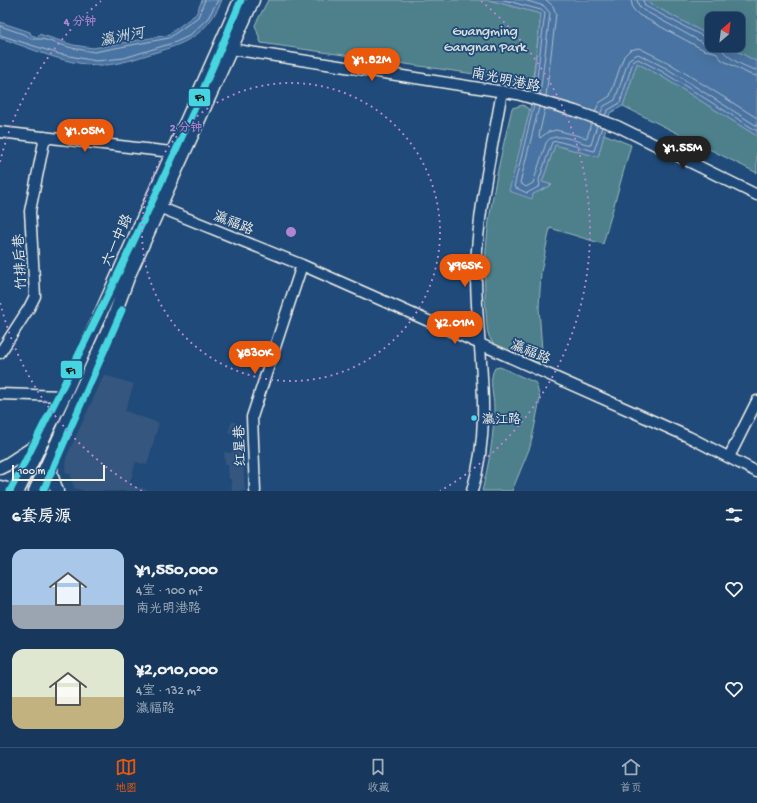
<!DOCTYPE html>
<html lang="zh">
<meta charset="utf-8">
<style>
:root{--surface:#17385c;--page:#244365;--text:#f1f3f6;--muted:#9eacbb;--line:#365272;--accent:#ea580c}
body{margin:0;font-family:"Gochi Hand","LXGW WenKai TC",sans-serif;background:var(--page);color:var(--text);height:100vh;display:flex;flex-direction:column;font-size:15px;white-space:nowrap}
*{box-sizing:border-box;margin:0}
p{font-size:13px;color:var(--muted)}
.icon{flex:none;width:22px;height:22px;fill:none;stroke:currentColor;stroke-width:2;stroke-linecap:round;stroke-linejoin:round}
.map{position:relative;height:491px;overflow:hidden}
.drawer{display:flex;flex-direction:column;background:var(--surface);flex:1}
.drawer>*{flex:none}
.needle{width:26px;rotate:28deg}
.buttons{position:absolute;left:705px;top:12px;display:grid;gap:8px}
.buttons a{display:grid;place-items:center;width:40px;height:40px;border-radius:8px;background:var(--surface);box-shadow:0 4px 16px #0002,0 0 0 1px var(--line);font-size:20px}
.scale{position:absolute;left:12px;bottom:10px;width:93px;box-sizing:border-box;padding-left:4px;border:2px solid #f4f1e8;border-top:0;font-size:11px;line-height:14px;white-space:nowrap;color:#f4f1e8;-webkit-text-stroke:3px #1f4a7a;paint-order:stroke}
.price{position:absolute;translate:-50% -34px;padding:0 9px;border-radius:14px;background:var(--accent);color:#fff;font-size:13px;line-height:26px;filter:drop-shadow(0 1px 2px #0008)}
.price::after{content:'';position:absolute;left:50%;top:24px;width:12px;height:9px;margin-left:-6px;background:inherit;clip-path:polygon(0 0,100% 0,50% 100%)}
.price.current{background:#222;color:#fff}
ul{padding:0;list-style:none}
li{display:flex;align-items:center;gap:12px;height:100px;padding:0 12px}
li span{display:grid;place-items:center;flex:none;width:112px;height:80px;border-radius:12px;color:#555}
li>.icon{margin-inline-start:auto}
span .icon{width:48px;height:48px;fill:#fffc;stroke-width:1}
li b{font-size:17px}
h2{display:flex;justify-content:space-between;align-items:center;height:48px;padding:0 12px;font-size:17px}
.tabs{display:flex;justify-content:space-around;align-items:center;height:56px;border-top:1px solid var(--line);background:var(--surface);font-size:11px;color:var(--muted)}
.tabs a{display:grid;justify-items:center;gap:2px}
.tabs .current{color:var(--accent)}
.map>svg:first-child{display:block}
.built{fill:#34577e}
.green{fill:#4d808b;stroke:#a0b8ba}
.water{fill:#4873a2;stroke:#8da5be}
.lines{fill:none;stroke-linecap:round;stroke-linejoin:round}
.shore{stroke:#afbfcc;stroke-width:1}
.secondary-casing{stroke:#f4f1e8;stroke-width:13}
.primary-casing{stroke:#f4f1e8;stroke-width:15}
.secondary{stroke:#1f4a7a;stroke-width:10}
.primary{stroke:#1f4a7a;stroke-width:12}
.metro-1-casing{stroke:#1f4a7a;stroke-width:10}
.metro-1{stroke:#46d5e0;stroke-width:7}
.ring{fill:none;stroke:#b185d1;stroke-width:2;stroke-dasharray:2 4}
.bus-dot{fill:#53d2ee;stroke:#1f4a7a;stroke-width:1.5}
.labels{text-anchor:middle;stroke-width:3.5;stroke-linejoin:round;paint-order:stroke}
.bus-label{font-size:13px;fill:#f4f1e8;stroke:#1f4a7a;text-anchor:start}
.park-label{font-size:14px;fill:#dbe0da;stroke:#1f4a7a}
.street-label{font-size:14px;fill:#f4f1e8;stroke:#1f4a7a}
.water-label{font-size:15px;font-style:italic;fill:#dadede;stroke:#1f4a7a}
.centre{fill:#b185d1;stroke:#1f4a7a;stroke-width:2}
.ring-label{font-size:12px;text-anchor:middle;font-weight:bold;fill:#b185d1;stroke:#1f4a7a;stroke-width:3.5;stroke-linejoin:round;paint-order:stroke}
.line-badge{stroke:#1f4a7a;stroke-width:1.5}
.pale-badge-label{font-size:11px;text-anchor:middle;font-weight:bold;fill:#111}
</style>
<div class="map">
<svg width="757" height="491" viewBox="0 0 757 491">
<rect width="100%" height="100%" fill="#1f4a7a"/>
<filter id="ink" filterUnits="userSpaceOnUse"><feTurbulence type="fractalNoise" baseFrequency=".025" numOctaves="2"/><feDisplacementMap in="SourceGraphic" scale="8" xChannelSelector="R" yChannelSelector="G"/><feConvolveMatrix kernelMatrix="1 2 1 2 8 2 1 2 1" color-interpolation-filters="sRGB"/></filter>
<g filter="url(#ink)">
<path class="built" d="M104 375 134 384 125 411 159 423 147 465 136 462 129 485 153 491H84L74 488 70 474H67L65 471 66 458Z
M232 421 241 425 245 491H232L231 479H229L228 465H225L224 452 231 453 237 435 228 432Z"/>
<path class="green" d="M268 0H489L541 14 532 86 488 76 261 43 255 25Z
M646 0H757V62L726 45H738V19H712V37L647 2Z
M637 63 661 76 757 136V173L623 106Z
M523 105 530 110 521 144 532 198 533 194 552 185 542 182 555 145 598 157 604 134 631 145 603 244 550 228 541 272 539 308 543 365C529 359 499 352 491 340 486 333 487 320 486 313 480 242 496 176 512 108Z
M500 367 536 383 540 399 534 429 530 447 512 491H482C489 464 494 436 494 408 494 396 488 379 495 368Z"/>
<path class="water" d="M202 0H222C206 37 184 44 147 55 131 60 114 66 97 65 63 64 31 48 0 38V22L30 32 31 35 38 37 39 34 73 45 93 48 168 35 196 14Z
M489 0H646L647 2 712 37V45H726L757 62V136L661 76 637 63 623 106 610 113 598 157 555 145 542 182 552 185 533 194 532 199 509 191 530 110 541 14Z"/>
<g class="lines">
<path class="shore" d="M504 0 541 10 545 13 535 93
M524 0 544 6 550 13 540 95
M631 0 633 9 639 15 704 50 715 52 722 60 749 74 757 76
M637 0 639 6 643 10 707 45H715
M643 0 645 6 712 41
M0 26 26 35 31 39H42L72 48 94 52 169 38 198 17 205 0
M0 35 59 54 96 61 124 58 176 42 189 36 208 18 218 0
M720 45C721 55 747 69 757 70
M546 96 556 14 553 6 546 0
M534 105 514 187 527 193 540 186 539 180 552 142 557 141 594 151 602 127
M539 107 520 183 526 187 533 183 546 143C554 129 579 143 591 145L597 125
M545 109 539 135 540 138 548 132 556 130 587 138 591 123
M595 112 599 103 610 96 624 56 630 50 639 48 669 63 757 118
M600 114 604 106 615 100 629 59 638 54 666 68 757 126
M605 115 608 110 620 103 633 62 638 59 663 72 757 131"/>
<defs>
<path id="secondary" d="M231 49 517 94 575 111 617 126 757 195
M0 132 171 152
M159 207 302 265 388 303 689 437 757 472
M0 353 29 308 35 296 30 211 45 137
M0 394 64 396
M729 457 757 401
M255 491 252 417 302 265
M472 491C495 415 475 344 476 268 478 208 492 150 502 91"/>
<path id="primary" d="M52 459 51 474 57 491
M0 468 8 464 43 441
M0 487 14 491
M18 491 64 396 240 0
M35 491 111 324 129 275 253 0"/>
</defs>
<use href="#secondary" class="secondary-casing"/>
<use href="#primary" class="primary-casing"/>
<use href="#secondary" class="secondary"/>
<use href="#primary" class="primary"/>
<defs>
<path id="metro-1" d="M10 491C92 330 172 168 241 0
M43 491 122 310"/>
</defs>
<use href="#metro-1" class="metro-1-casing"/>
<use href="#metro-1" class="metro-1"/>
</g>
</g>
<g class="ring">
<circle cx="291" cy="232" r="149"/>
<path d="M142 491A299 299 0 0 1 0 302M0 162A299 299 0 0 1 101 1M481 1A299 299 0 0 1 440 491"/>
</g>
<circle class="bus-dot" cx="474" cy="418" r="3.5"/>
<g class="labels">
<g class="bus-label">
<text x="482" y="423">瀛江路</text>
</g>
<g class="park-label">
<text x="485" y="35">Guangming<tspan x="485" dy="16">Gangnan Park</tspan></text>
</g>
<g class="street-label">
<text transform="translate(506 79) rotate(12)" y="5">南光明港路</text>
<text transform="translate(234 222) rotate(22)" y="5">瀛福路</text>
<text transform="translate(116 240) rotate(-66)" y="5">六一中路</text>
<text transform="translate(19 262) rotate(-93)" y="5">竹排后巷</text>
<text transform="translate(531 351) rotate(23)" y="5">瀛福路</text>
<text transform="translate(239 446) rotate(-92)" y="5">红星巷</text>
</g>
<g class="water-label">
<text transform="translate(122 36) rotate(-11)" y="5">瀛洲河</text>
</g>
</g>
<circle cx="291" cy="232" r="6" class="centre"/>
<g class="ring-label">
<text x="80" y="25">4 分钟</text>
<text x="186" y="131">2 分钟</text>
</g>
<g class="line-badge">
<rect x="188" y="88" width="23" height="19" rx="4" fill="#46d5e0"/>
<rect x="60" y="360" width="23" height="19" rx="4" fill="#46d5e0"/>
</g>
<g class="pale-badge-label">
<text x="200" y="101">F1</text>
<text x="71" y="374">F1</text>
</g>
</svg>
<div class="buttons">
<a><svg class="needle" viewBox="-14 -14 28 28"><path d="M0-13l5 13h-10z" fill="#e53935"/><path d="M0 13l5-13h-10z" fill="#9eacbb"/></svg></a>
</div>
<div class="scale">100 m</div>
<b class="price" style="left:372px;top:82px">¥1.82M</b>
<b class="price" style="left:85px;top:153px">¥1.05M</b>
<b class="price current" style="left:683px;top:170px">¥1.55M</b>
<b class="price" style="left:465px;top:288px">¥965K</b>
<b class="price" style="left:455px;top:345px">¥2.01M</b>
<b class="price" style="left:255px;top:375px">¥830K</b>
</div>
<section class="drawer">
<h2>6套房源<svg class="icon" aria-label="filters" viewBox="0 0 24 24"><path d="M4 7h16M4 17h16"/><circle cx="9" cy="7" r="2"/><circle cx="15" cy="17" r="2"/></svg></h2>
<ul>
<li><span style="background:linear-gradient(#a9c7e8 70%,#9aa5b1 0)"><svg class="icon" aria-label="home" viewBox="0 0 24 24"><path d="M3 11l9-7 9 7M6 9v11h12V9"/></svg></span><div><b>¥1,550,000</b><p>4室 · 100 m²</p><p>南光明港路</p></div><svg class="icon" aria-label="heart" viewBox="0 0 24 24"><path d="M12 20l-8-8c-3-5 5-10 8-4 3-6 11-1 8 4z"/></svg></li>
<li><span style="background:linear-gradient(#dfe7d0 60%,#c2b280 0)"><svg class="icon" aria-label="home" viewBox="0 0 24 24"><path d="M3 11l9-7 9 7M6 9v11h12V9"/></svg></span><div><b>¥2,010,000</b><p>4室 · 132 m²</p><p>瀛福路</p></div><svg class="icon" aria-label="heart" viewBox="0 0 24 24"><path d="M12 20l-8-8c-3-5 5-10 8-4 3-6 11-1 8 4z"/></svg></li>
</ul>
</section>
<nav class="tabs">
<a class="current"><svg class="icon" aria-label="map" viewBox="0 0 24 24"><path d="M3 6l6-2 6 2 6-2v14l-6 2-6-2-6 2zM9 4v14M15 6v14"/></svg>地图</a>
<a><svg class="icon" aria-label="saved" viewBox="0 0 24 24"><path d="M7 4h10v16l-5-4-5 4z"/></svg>收藏</a>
<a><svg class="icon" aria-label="home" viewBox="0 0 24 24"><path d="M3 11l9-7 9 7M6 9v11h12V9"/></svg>首页</a>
</nav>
